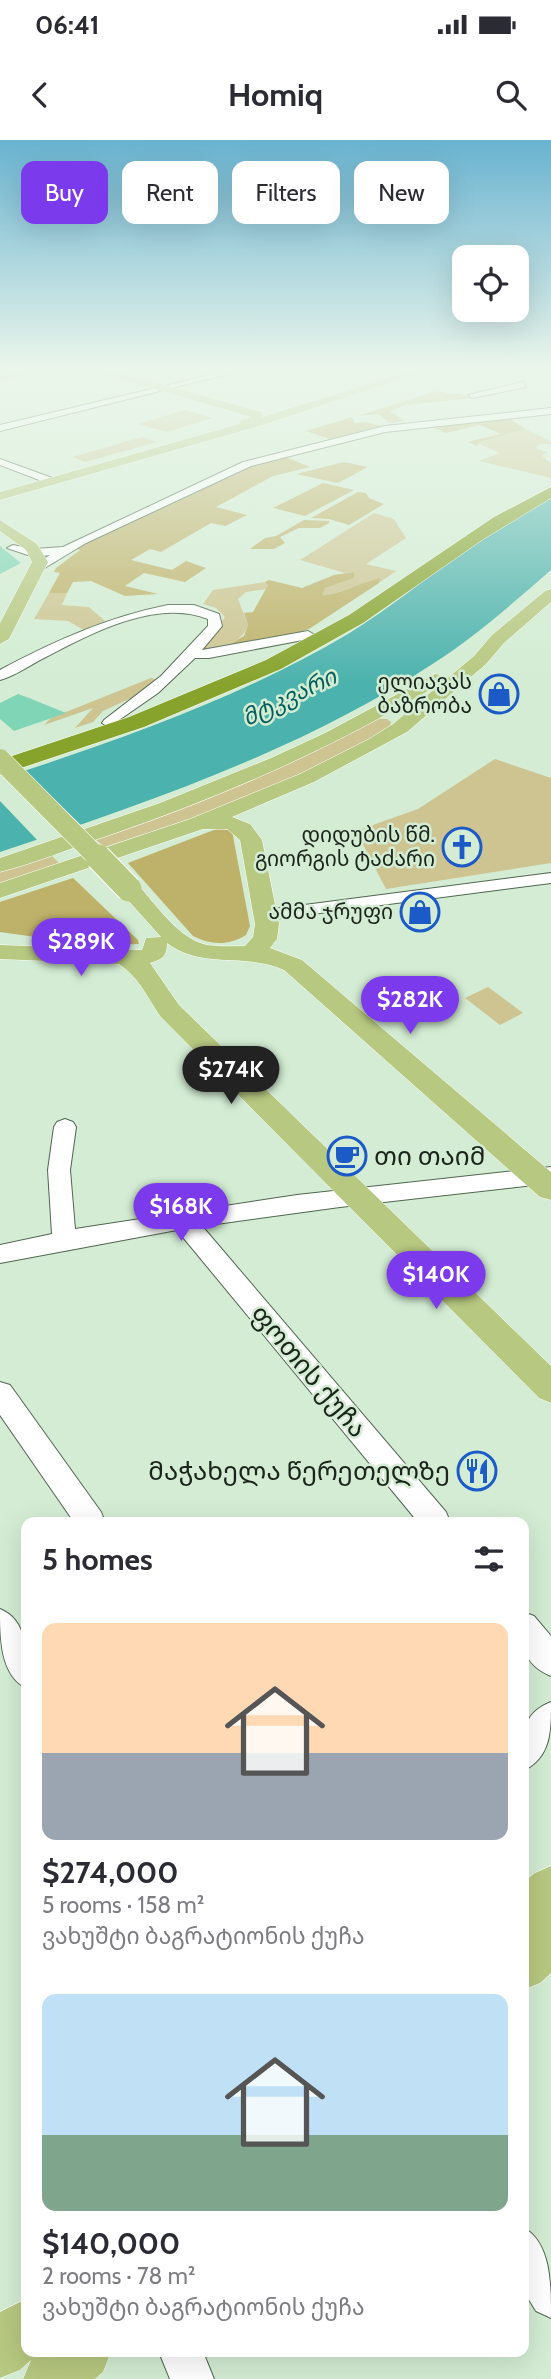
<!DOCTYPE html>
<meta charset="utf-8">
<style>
:root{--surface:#fff;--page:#f7f7f7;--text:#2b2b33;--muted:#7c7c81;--accent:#7c3aed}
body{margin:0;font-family:Cabin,"Noto Sans Georgian",sans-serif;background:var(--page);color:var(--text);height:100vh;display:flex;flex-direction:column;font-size:26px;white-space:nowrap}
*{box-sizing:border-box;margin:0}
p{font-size:23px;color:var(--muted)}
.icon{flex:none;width:38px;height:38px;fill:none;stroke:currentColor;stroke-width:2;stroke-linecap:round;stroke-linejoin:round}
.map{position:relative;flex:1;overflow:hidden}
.drawer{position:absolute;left:21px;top:1377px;width:508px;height:840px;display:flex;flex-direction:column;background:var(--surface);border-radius:14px;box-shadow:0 7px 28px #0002}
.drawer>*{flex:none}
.hud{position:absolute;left:21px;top:21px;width:509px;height:63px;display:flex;gap:14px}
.tools{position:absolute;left:452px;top:105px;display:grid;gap:14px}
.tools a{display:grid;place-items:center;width:77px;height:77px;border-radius:14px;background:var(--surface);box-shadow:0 7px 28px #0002;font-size:35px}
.price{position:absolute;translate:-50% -60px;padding:0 16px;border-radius:24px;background:var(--accent);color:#fff;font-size:23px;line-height:46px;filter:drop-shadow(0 2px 4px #0008)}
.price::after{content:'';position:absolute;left:50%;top:42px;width:21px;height:16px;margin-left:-10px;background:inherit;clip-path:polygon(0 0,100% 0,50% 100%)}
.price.selected{background:#222;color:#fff}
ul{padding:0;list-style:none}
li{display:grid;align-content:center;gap:14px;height:371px;padding:0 21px}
li span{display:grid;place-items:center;height:217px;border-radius:14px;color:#555}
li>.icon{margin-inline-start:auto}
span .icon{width:126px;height:126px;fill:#fffc;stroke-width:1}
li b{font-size:30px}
h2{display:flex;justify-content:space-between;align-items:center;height:84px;padding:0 21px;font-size:30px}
.tag{padding:0 24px;border-radius:14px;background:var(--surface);box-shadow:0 7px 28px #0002;font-size:24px;line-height:63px}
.tag.selected{background:var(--accent);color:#fff}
.status{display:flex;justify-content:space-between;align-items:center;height:49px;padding:0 35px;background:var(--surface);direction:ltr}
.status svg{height:19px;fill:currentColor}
header{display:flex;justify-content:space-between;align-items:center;height:91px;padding:0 21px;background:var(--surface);font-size:32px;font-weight:800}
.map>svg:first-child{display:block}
.green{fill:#cdc491}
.forest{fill:#beb169}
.water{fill:#4cb2ad}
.pier{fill:#d3ecd3}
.building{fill:#80d5b6}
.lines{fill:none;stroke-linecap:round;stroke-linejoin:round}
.minor-casing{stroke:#506650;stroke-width:2}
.major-casing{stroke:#fff;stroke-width:1}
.highway-casing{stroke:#fff;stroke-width:1}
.minor{fill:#fff;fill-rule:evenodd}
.major{fill:#b7c880;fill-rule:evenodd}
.highway{fill:#87a32c;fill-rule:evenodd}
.major-bridge-far1-casing{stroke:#fff;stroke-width:21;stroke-linecap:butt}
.major-bridge-casing{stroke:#fff;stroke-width:27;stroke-linecap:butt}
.major-bridge-far1{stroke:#b7c880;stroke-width:20}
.major-bridge{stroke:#b7c880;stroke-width:25}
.labels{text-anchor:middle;stroke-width:5;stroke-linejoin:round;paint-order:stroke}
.far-poi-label{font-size:21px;fill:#1b241b;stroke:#d3ecd3;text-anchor:end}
.far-water-label{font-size:23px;font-style:italic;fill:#045f5d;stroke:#d3ecd3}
.poi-label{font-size:26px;fill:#1b241b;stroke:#d3ecd3;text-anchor:start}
.street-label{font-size:26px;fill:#1b241b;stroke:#d3ecd3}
</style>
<div class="status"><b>06:41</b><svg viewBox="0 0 49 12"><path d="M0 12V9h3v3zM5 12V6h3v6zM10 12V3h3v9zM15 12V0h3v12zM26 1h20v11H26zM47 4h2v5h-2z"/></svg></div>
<header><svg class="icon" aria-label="back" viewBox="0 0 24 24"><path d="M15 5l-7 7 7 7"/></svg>Homiq<svg class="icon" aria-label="search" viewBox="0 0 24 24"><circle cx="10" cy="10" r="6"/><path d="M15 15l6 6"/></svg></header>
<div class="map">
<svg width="551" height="2239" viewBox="0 0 551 2239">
<rect width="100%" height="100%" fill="#d3ecd3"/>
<path class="green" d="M185 270 212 278 167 292 138 284Z
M525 289 551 301V304H540L536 308 547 312 542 316 551 323V338L479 321 500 313 477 303Z
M142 297 157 302 85 322 73 317Z
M374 373 394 379 406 398 366 424 396 431 379 443V439C360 444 341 454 321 455L324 448 354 438V432L345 433 300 420Z
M265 442 268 444 266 449 246 452 238 459 248 485C241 504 223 507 205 513L201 509 225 477 216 468 203 464 213 450Z
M49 453H67L62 465 89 467 105 481 84 490 68 481 34 479Z
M151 538 157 540 140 554 103 571 93 582 75 588 93 568 44 585 51 578Z
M375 579H387L391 582 390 586C304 642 202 676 105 707L96 700 182 668Z
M495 619 551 638V723L386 749 356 691 418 669Z
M51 715 59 723 0 744V732Z
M488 847 523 873 500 885 465 858Z"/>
<path class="forest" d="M437 251 452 254 456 253 472 258 406 265 390 271 404 281 390 283 379 274 358 276Z
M506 276 525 289 477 303 479 306 467 302 501 294 480 285 445 293 426 284Z
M352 277 355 283 367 282 381 286 330 299 306 291Z
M283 316 310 327 273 336 216 367 247 375 225 386 211 383 161 412 150 409 131 420 172 430 186 421 206 428 185 442 144 433 125 446 158 454 125 456 91 441 73 442 67 453H49L60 433 54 432 56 428 80 410 75 408 119 384 201 350 236 329Z
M344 322 368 327 338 343 296 334Z
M323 343 354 350 305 376 273 368Z
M358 352 366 353 369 358 384 364 349 385 329 379 311 378Z
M304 380 329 381V383L320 388H299L280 397 285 403 274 409H250L265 398 276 396Z
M354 432V438L325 448 322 455C342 454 360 443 380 438L379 443 309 489 294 494 227 506 244 496 248 485 244 473 253 472 268 445 265 442 269 440 302 448 334 435Z
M219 688 232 691 250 786 246 795C228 806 211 805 193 796L128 723Z
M73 738 138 800 139 804 93 805 0 792V762Z"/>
<path class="water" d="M551 358V430C513 463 476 496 434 523 302 610 149 662 0 712V639C119 600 240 558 348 494 389 469 426 438 465 410 492 391 521 374 551 358Z"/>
<path class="pier" d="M22 628 84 688 40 703 0 661V635Z"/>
<path class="building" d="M0 406 21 423 0 434Z
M18 554 29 558 66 573 14 591 0 579V563Z"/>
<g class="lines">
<defs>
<path id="minor" d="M227 231H240L0 291V285Z
M523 242 526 247 472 258 468 255Z
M551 268V274L385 292 251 326 86 403 43 429 33 426 50 415 34 417 7 408 13 405 34 409 63 407 243 322 385 286Z
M0 319 55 339 56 341 47 343 0 325Z
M168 465H194L219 474 222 486 202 510 308 491 315 495 308 499 209 518H195L158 553 109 587 102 583 104 580 161 536 208 486V479C156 458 90 494 44 518 30 525 15 536 0 540V530C54 501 108 477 168 465Z
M551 733V743L266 780 257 775 266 770Z
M65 979 73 982 76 987 70 1030 75 1089 297 1055 551 1027V1043L340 1067 202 1086 446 1372 450 1382H418L177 1090 0 1123V1105L52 1094 48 1030 54 987 57 982Z
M0 1242 10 1245 101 1372 105 1382H74L0 1275Z
M0 1469C30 1481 27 1520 26 1548 0 1535 0 1497 0 1469Z
M523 1472 534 1476 551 1496V1536C519 1523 523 1501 523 1472Z
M551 1562C551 1592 551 1617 523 1631 523 1600 518 1575 551 1562Z
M523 2087C551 2103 551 2143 551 2178L536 2171 523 2150Z
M159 2212H203L214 2239H170Z"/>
<path id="major" d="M22 231H39L0 242V236Z
M98 231H114L261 272 262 277 410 231H425L263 285 0 360V352L239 284 241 280 251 277 99 233Z
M0 380 37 404 48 422 9 499 0 504V483L32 422 26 410 0 391Z
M551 449V462L504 503 486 524 407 592 314 642 232 677 250 684 262 700 279 784 277 799 270 808 302 820 551 1032V1060L540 1057 284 830C246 812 202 830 167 803 167 816 163 819 150 823L179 865 551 1226V1263L539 1258 161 877C147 857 140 838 119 824L0 819V805L142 810 146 798 161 797 118 749 121 744H137C156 764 178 799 207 805 220 807 233 806 245 806L253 797 255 784 240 700 227 689H203L0 758V743L190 679 300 634 369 599 393 584 474 516 492 495 545 451Z
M435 534 441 535 444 539 441 543C335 607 224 656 107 696 71 708 36 723 0 732V718L160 663 271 618 325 593Z
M551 1726V1833L540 1843 523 1850V1742L535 1733Z
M26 2159V2212H111L103 2232 95 2239H23L31 2220 20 2230 0 2238V2172Z"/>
<path id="highway" d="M551 347V358L482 400 363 483 281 529 144 587 0 635V620L129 577 266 520 349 475 494 377Z"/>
</defs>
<use href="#minor" class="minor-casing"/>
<use href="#major" class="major-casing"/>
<use href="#highway" class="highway-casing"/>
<use href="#minor" class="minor"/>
<use href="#major" class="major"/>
<use href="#highway" class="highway"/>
<defs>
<path id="major-bridge-far1" d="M0 619 99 719"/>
<path id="major-bridge" d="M98 717 129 749"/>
</defs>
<use href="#major-bridge-far1" class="major-bridge-far1-casing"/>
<use href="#major-bridge" class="major-bridge-casing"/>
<use href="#major-bridge-far1" class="major-bridge-far1"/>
<use href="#major-bridge" class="major-bridge"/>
</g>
<linearGradient id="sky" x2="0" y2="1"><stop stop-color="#69b3d0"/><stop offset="0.42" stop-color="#ebf6eb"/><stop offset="1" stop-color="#ebf6eb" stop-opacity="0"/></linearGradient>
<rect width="551" height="544" fill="url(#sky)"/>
<defs>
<symbol id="shop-ring" viewBox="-11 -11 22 22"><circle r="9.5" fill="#d3ecd3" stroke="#1c5bc7" stroke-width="1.5"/><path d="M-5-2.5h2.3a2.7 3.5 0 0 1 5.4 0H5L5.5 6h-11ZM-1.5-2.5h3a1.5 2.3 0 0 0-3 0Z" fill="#1c5bc7"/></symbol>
<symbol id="church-ring" viewBox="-11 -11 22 22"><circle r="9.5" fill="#d3ecd3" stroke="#1c5bc7" stroke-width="1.5"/><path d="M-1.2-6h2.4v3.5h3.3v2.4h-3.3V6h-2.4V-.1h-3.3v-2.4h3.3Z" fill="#1c5bc7"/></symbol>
<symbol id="cafe-ring" viewBox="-11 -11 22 22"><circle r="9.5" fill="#d3ecd3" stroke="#1c5bc7" stroke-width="1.5"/><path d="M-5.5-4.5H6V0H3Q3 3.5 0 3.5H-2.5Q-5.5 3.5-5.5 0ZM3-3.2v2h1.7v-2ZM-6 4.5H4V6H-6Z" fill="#1c5bc7"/></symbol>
<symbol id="restaurant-ring" viewBox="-11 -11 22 22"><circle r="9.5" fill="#d3ecd3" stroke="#1c5bc7" stroke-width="1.5"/><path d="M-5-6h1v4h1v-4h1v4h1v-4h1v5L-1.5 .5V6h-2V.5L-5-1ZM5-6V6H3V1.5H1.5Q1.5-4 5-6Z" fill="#1c5bc7"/></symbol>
</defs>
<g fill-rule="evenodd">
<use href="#shop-ring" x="477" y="532" width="44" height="44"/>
<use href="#church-ring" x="440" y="685" width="44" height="44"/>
<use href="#shop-ring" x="398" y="750" width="44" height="44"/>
<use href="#cafe-ring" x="325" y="994" width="44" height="44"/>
<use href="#restaurant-ring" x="455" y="1309" width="44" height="44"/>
</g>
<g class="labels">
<g class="far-poi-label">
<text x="472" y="549">ელიავას<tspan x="472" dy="24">ბაზრობა</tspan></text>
<text x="435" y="702">დიდუბის წმ.<tspan x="435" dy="24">გიორგის ტაძარი</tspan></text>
<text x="393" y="779">ამმა ჯრუფი</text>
</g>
<g class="far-water-label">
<text transform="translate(289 557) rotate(-26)" y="8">მტკვარი</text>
</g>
<g class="poi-label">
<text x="374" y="1025">თი თაიმ</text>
<text x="450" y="1340" text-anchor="end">მაჭახელა წერეთელზე</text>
</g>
<g class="street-label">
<text transform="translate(309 1231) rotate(50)" y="9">ფოთის ქუჩა</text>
</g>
</g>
</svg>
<div class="tools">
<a><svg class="icon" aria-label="locate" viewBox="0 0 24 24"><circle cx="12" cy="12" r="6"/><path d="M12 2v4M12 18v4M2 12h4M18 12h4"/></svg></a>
</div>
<b class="price" style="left:81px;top:838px">$289K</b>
<b class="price" style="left:410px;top:896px">$282K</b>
<b class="price selected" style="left:231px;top:966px">$274K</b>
<b class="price" style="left:181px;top:1103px">$168K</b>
<b class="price" style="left:436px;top:1171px">$140K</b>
<div class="hud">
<a class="tag selected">Buy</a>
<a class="tag">Rent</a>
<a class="tag">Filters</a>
<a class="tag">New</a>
</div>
<section class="drawer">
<h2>5 homes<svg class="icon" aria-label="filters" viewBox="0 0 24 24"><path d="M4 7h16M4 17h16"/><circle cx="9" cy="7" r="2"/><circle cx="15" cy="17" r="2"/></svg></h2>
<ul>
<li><span style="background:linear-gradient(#ffd9b3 60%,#9aa5b1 0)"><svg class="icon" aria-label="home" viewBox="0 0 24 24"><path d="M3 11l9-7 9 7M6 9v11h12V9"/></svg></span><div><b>$274,000</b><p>5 rooms · 158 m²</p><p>ვახუშტი ბაგრატიონის ქუჩა</p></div></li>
<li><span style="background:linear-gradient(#bfe0f5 65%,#7fa58c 0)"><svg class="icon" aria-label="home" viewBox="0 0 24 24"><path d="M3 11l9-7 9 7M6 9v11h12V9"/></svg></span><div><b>$140,000</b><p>2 rooms · 78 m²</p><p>ვახუშტი ბაგრატიონის ქუჩა</p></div></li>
</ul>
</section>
</div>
